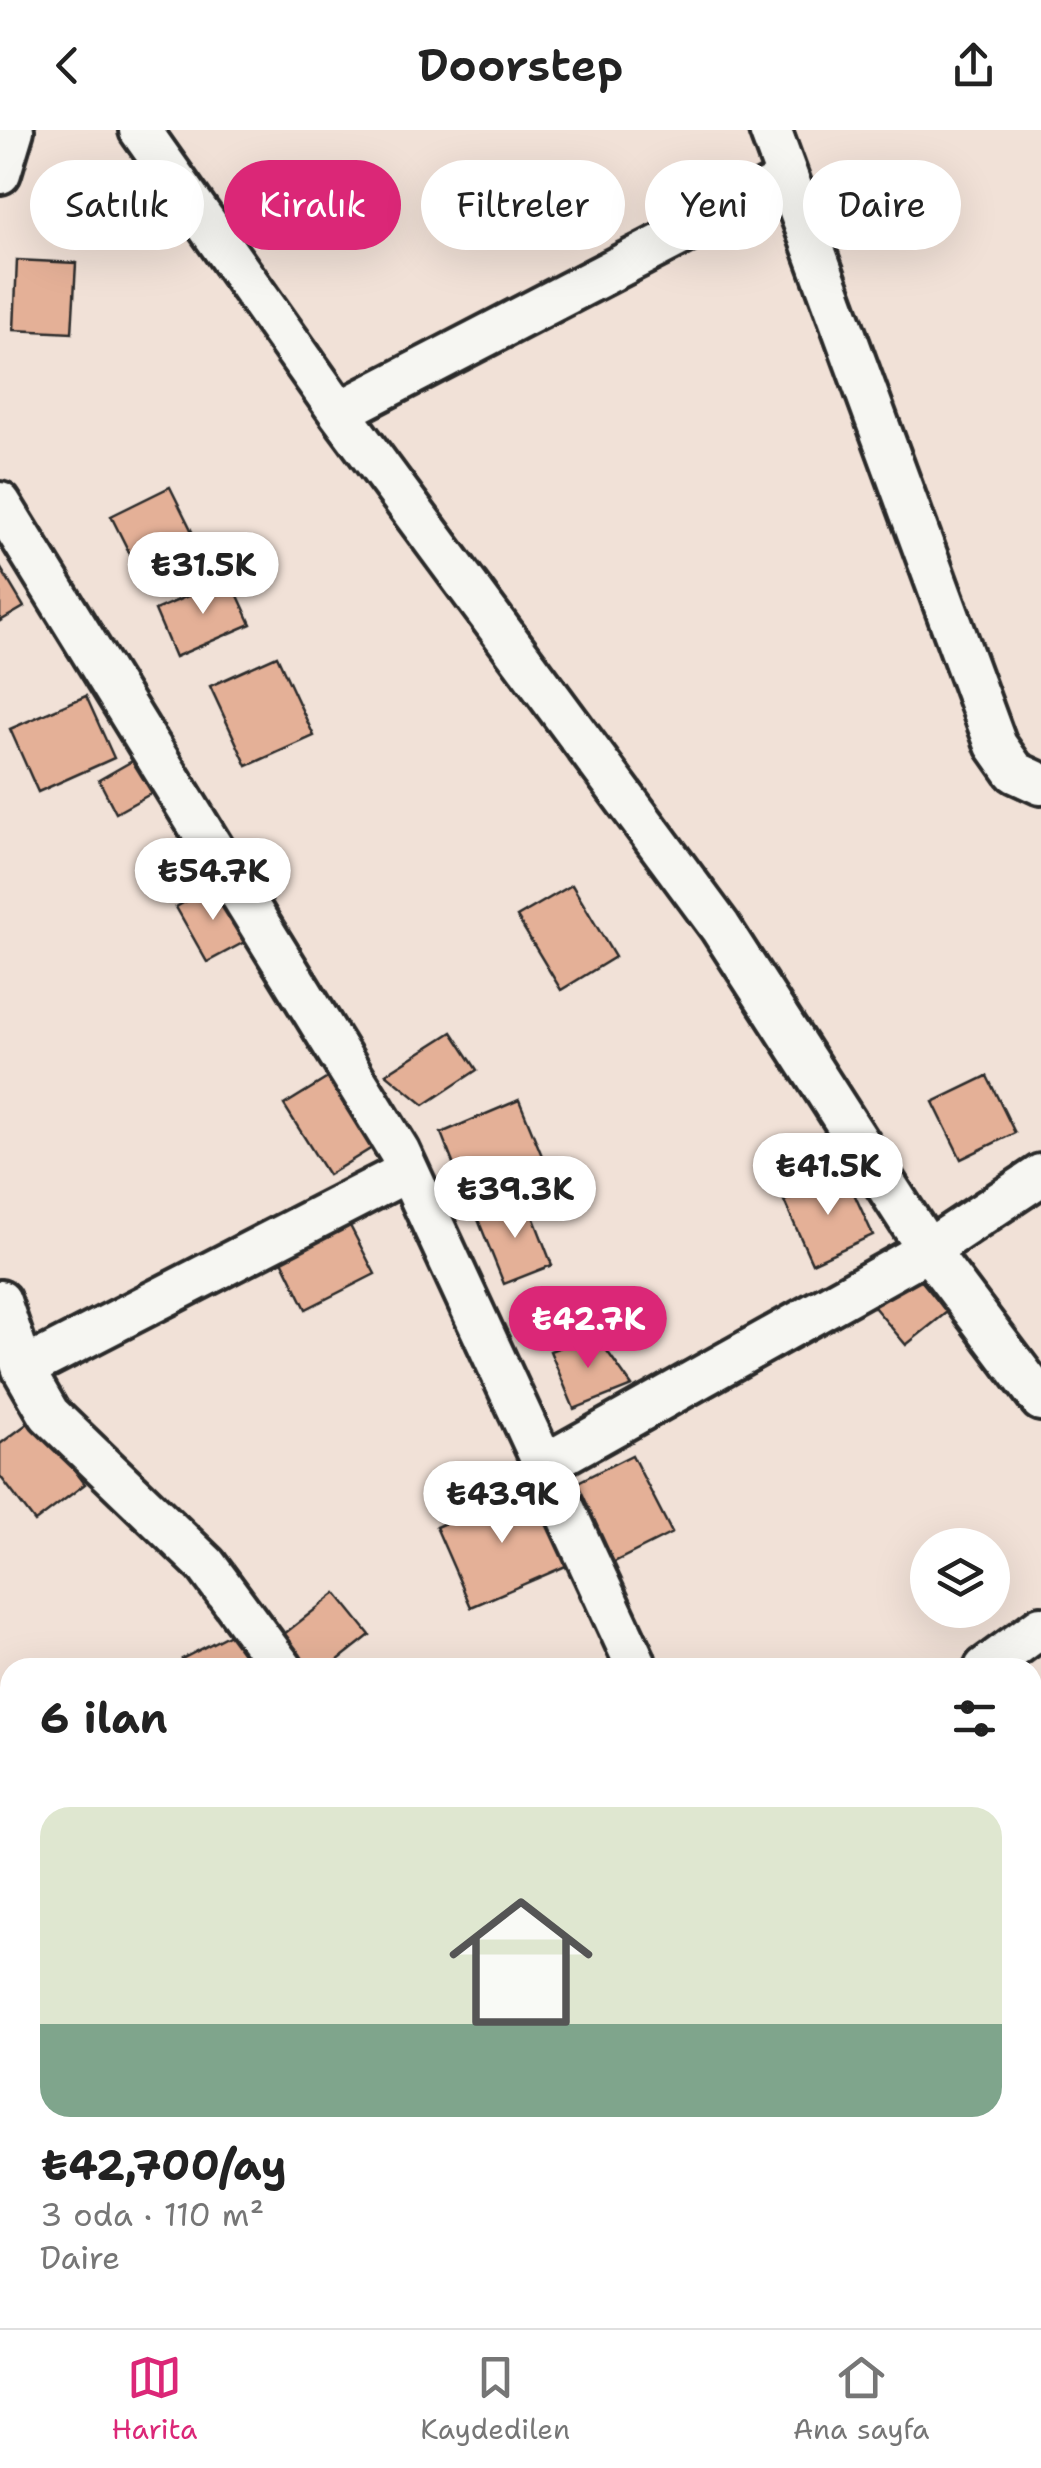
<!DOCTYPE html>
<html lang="tr">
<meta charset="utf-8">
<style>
:root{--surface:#fff;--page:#f6f6f6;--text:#222;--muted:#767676;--line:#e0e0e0;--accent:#db2777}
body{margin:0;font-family:"Shantell Sans",sans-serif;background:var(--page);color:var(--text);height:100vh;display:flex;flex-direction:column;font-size:38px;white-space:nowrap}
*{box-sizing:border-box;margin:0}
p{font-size:32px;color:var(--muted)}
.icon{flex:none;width:55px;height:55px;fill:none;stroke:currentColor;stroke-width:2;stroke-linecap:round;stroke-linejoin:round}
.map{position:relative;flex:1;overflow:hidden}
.sheet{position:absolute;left:0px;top:1528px;width:1042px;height:672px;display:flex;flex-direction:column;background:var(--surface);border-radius:30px 30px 0 0;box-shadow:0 10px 40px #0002}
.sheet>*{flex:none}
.top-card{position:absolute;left:30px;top:30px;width:982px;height:90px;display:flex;gap:20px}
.fabs{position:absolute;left:910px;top:1398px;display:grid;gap:20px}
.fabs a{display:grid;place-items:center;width:100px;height:100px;border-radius:50%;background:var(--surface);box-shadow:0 10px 40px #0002;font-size:50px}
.price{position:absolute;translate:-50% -85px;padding:0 22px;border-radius:35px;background:#fff;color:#222;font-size:32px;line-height:65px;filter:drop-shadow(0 2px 5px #0008)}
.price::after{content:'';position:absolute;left:50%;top:60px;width:30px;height:22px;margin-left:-15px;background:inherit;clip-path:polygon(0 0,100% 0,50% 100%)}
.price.current{background:var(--accent);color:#fff}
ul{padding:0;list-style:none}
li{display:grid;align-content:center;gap:20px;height:530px;padding:0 40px}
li+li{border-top:2px solid var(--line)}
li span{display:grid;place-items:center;height:310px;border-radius:30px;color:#555}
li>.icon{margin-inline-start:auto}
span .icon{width:180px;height:180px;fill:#fffc;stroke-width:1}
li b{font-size:42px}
h2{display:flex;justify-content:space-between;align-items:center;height:120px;padding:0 40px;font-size:42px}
.pill{padding:0 35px;border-radius:45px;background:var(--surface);box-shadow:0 10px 40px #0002;font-size:35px;line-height:90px}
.pill.current{background:var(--accent);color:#fff}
header{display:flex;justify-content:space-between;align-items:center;height:130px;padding:0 40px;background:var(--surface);font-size:45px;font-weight:600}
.dock{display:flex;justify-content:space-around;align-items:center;height:140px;border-top:2px solid var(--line);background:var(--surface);font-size:28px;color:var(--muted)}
.dock a{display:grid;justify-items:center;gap:5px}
.dock .current{color:var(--accent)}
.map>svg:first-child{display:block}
.building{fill:#e4b097;stroke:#2b2b2b;stroke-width:2.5}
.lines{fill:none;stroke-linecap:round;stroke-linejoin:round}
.minor-casing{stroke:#2b2b2b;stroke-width:48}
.path{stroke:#2b2b2b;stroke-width:6;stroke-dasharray:8 8;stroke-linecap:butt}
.minor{stroke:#f6f6f2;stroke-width:40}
</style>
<header><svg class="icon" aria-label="back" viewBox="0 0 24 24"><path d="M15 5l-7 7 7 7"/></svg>Doorstep<svg class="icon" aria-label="share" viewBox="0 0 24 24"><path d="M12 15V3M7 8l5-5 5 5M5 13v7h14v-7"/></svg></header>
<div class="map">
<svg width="1041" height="2198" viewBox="0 0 1041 2198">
<rect width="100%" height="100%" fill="#f1e1d7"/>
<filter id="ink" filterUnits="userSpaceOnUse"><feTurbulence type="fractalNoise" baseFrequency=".01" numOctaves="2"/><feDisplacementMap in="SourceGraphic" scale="20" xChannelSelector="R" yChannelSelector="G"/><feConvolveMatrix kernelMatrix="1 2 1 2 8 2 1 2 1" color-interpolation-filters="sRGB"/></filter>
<g filter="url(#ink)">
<path class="building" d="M17 130 76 133 72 203 14 200Z
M170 357 205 428 146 456 111 386Z
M0 437 24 477 0 491Z
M230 448 251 494 175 527 155 480Z
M277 526 314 606 247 636 210 556Z
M86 566 114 628 38 662 10 599Z
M134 630 152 663 116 683 99 650Z
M219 753 250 809 207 832 176 777Z
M572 755 615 827 561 860 517 787Z
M452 902 477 940 424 975 386 944Z
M331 946 375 1016 328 1045 284 975Z
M987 946 1015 1003 961 1029 933 972Z
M519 970 545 1033 466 1066 441 1003Z
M845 1044 873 1105 812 1133 784 1071Z
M526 1068 552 1135 504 1154 477 1087Z
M347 1090 375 1144 306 1179 279 1124Z
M910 1137 947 1182 906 1215 869 1171Z
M595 1204 632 1256 574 1279 550 1221Z
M35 1288 85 1354 35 1392 0 1346V1314Z
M632 1325 672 1403 608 1435 568 1357Z
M533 1355 568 1435 471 1477 436 1397Z
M336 1463 370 1505 328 1538H303L279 1508Z
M234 1502 252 1538H187L182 1529Z
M1032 1861 1041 1871V1914L1032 1921Z
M1041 1994V2025L1032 2015V2001Z
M885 2190H930L920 2198H891Z"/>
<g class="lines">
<defs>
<path id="minor" d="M140 0 339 282 720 797 928 1120 1041 1270
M770 0 996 615 1015 642 1041 654
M0 43 13 0
M339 282 788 49
M0 373 399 1021 634 1530 630 1538
M0 1171 23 1239 49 1284 206 1435 282 1538
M23 1239 408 1041
M544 1335 928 1120 1041 1045
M985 1538 1041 1497
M1032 2060 1041 2069
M488 2198 490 2190"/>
</defs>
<use href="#minor" class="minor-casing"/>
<path class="path" d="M0 1843 10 1859
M112 2190 113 2198"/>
<use href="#minor" class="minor"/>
</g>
</g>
</svg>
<div class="fabs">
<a><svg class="icon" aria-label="layers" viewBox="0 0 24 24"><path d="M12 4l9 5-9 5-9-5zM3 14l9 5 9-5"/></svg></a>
</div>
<b class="price" style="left:203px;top:487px">₺31.5K</b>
<b class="price" style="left:213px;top:793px">₺54.7K</b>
<b class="price" style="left:828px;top:1088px">₺41.5K</b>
<b class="price" style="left:515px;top:1111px">₺39.3K</b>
<b class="price current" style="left:588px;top:1241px">₺42.7K</b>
<b class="price" style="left:502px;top:1416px">₺43.9K</b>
<div class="top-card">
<a class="pill">Satılık</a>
<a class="pill current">Kiralık</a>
<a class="pill">Filtreler</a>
<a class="pill">Yeni</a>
<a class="pill">Daire</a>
</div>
<section class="sheet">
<h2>6 ilan<svg class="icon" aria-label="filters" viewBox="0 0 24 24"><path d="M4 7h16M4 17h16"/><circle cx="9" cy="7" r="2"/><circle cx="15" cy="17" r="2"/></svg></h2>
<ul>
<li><span style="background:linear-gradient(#dfe7d0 70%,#7fa58c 0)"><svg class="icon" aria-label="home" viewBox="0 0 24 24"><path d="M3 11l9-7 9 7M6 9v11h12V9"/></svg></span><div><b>₺42,700/ay</b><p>3 oda · 110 m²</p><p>Daire</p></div></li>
</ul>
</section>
</div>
<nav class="dock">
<a class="current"><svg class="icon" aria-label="map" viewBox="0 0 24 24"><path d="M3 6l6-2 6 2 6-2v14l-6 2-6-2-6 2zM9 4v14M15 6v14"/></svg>Harita</a>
<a><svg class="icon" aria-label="saved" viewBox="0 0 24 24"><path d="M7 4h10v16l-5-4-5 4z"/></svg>Kaydedilen</a>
<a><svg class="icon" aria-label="home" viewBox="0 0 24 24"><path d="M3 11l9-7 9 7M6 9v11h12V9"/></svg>Ana sayfa</a>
</nav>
